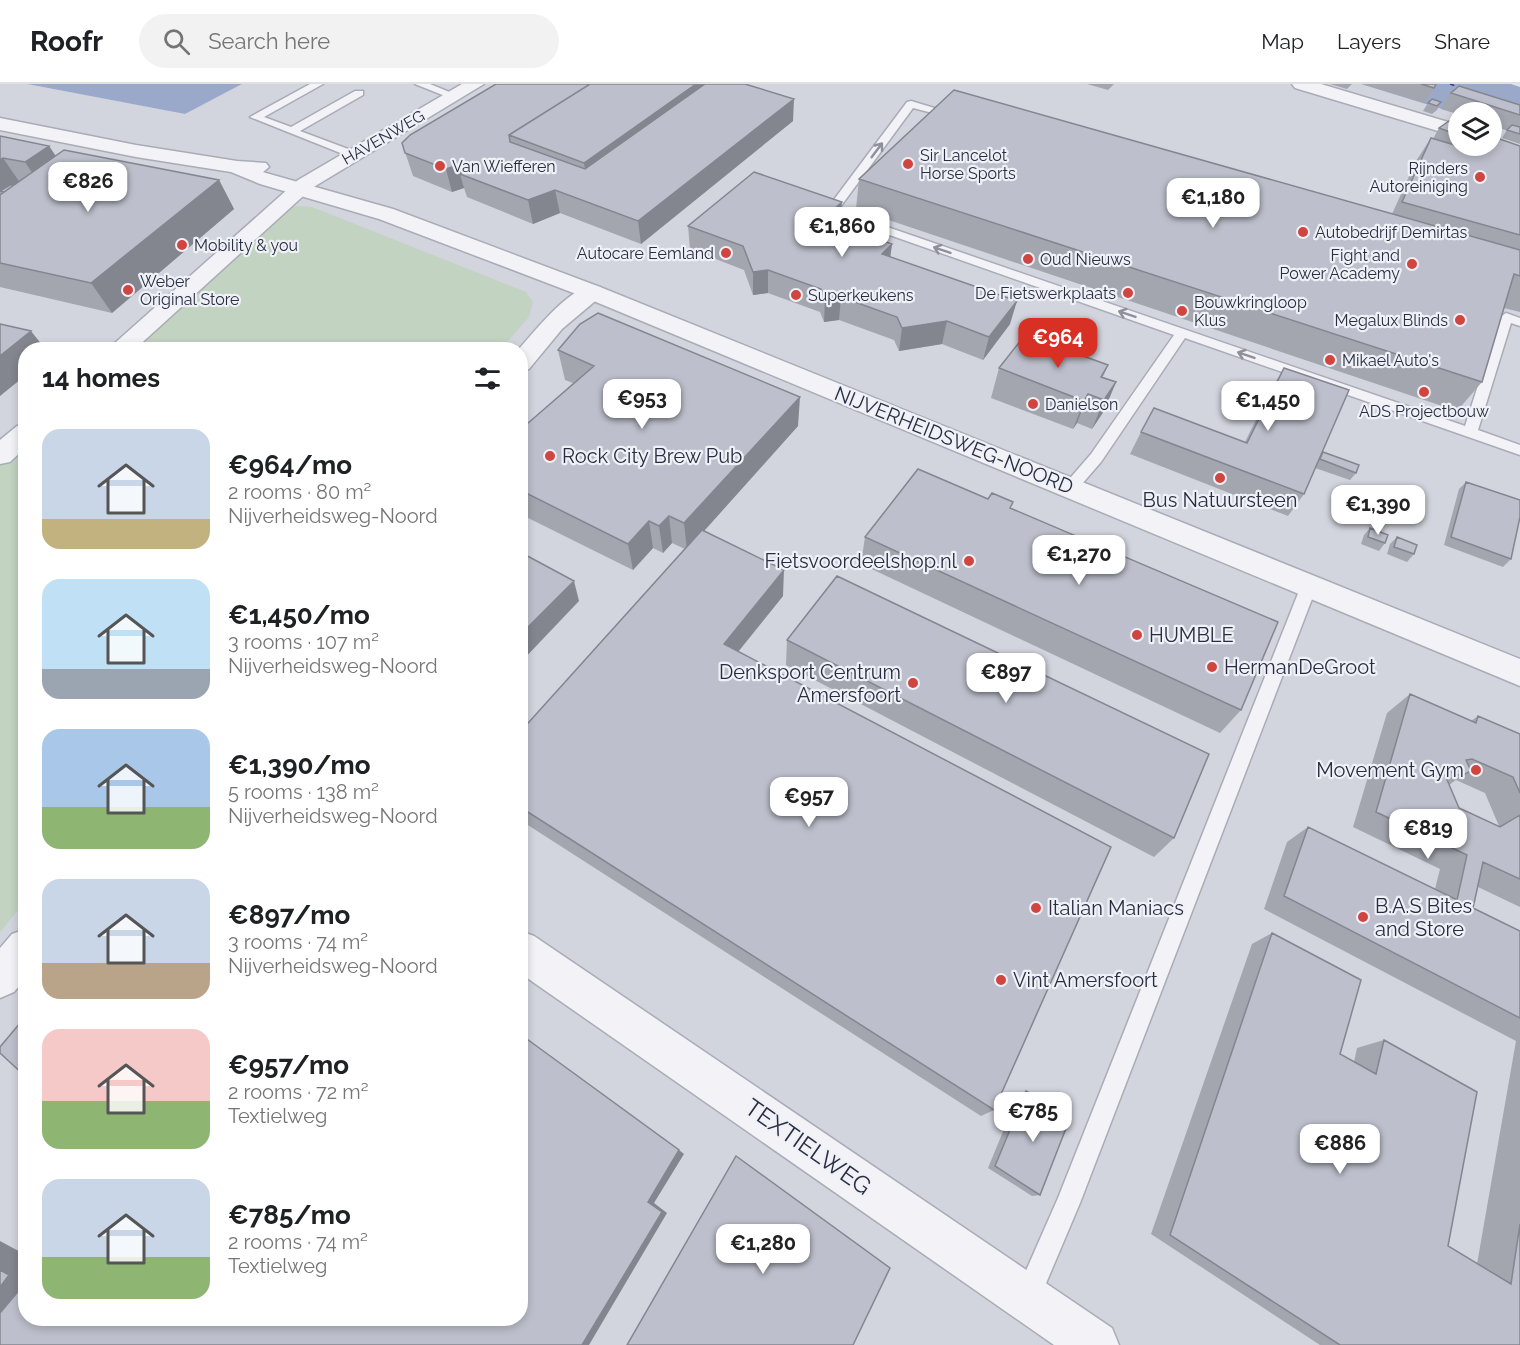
<!DOCTYPE html>
<meta charset="utf-8">
<style>
:root{--surface:#fff;--page:#f2f2f2;--text:#202124;--muted:#757577;--line:#e0e0e0;--accent:#d93025}
body{margin:0;font-family:Raleway,sans-serif;background:var(--page);color:var(--text);height:100vh;display:flex;flex-direction:column;font-size:22px;white-space:nowrap}
*{box-sizing:border-box;margin:0}
p{font-size:20px;color:var(--muted)}
.icon{flex:none;width:33px;height:33px;fill:none;stroke:currentColor;stroke-width:2;stroke-linecap:round;stroke-linejoin:round}
.map{position:relative;flex:1;overflow:hidden}
.details{position:absolute;left:18px;top:258px;width:510px;height:984px;display:flex;flex-direction:column;background:var(--surface);border-radius:24px;box-shadow:0 3px 9px #0003}
.details>*{flex:none}
.fabs{position:absolute;left:1448px;top:18px;display:grid;gap:12px}
.fabs a{display:grid;place-items:center;width:54px;height:54px;border-radius:50%;background:var(--surface);box-shadow:0 3px 9px #0003;font-size:30px}
.price{position:absolute;translate:-50% -51px;padding:0 14px;border-radius:12px;background:#fff;color:#222;font-size:20px;line-height:39px;filter:drop-shadow(0 2px 3px #0008)}
.price::after{content:'';position:absolute;left:50%;top:36px;width:18px;height:14px;margin-left:-9px;background:inherit;clip-path:polygon(0 0,100% 0,50% 100%)}
.price.selected{background:var(--accent);color:#fff}
ul{padding:0;list-style:none}
li{display:flex;align-items:center;gap:18px;height:150px;padding:0 24px}
li span{display:grid;place-items:center;flex:none;width:168px;height:120px;border-radius:18px;color:#555}
li>.icon{margin-inline-start:auto}
span .icon{width:72px;height:72px;fill:#fffc;stroke-width:1}
li b{font-size:26px}
h2{display:flex;justify-content:space-between;align-items:center;height:72px;padding:0 24px;font-size:26px}
header{display:flex;align-items:center;gap:36px;box-sizing:border-box;height:84px;padding:0 30px;background:var(--surface);border-bottom:2px solid var(--line)}
header strong{font-size:28px}
nav{display:flex;gap:33px;margin-inline-start:auto;font-size:21px}
.search{width:420px;height:54px;background:var(--page);display:flex;align-items:center;gap:15px;box-sizing:border-box;padding:0 21px;border-radius:33px;color:var(--muted);font-size:22px}
.map>svg:first-child{display:block}
.built{fill:#d2d4de;fill-rule:evenodd}
.green{fill:#c2d3c1}
.water{fill:#9aa9ca}
.lines{fill:none;stroke-linecap:round;stroke-linejoin:round}
.ferry{stroke:#314376;stroke-width:1.5;stroke-dasharray:4.5 4;stroke-linecap:butt}
.service-casing{stroke:#a9acb7;stroke-width:3}
.minor-casing{stroke:#a9acb7;stroke-width:3}
.tertiary-casing{stroke:#a9acb7;stroke-width:3}
.service{fill:#f3f3f7;fill-rule:evenodd}
.minor{fill:#f3f3f7;fill-rule:evenodd}
.tertiary{fill:#f3f3f7;fill-rule:evenodd}
.wall{fill:#a3a5af;fill-rule:evenodd}
.shaded-wall{fill:#84868f}
.building{fill:#bdc0cc;stroke:#84868f;stroke-width:1.5}
.oneway{stroke:#8e909c}
.poi-dot{fill:#d14541;stroke:#eff1f7;stroke-width:2}
.labels{text-anchor:middle;stroke-width:4.5;stroke-linejoin:round;paint-order:stroke}
.far-street-label{font-size:16px;fill:#282d41;stroke:#eff1f7}
.far-poi-label{font-size:16px;fill:#282d41;stroke:#eff1f7;text-anchor:start}
.street-label{font-size:20px;fill:#282d41;stroke:#eff1f7}
.poi-label{font-size:20px;fill:#282d41;stroke:#eff1f7;text-anchor:start}
.near-street-label{font-size:24px;fill:#282d41;stroke:#eff1f7}
</style>
<header>
<strong>Roofr</strong>
<div class="search"><svg class="icon" aria-label="search" viewBox="0 0 24 24"><circle cx="10" cy="10" r="6"/><path d="M15 15l6 6"/></svg>Search here</div>
<nav><a>Map</a><a>Layers</a><a>Share</a></nav>
</header>
<div class="map">
<svg width="1520" height="1261" viewBox="0 0 1520 1261">
<rect width="100%" height="100%" fill="#e0e2e9"/>
<path class="built" d="M0 0H27L185 30 242 0H1361L1458 30V62H1491V41L1520 51V1261H0ZM26 266H520V1234H26Z"/>
<path class="green" d="M297 122 312 123 526 208 533 218 529 233 501 265 128 266 282 126Z
M25 357V818L0 848V380Z"/>
<path class="water" d="M27 0H242L185 30Z
M1361 0H1511L1520 3V51L1491 41V28L1458 30Z"/>
<g class="lines">
<path class="ferry" d="M1450 0 1459 3"/>
<defs>
<path id="service" d="M310 0H323L264 33 291 43 355 7H363V11L300 47 356 68V72H348L250 33Z
M415 0H430L459 12 450 14Z
M911 17 961 32 956 35 913 24 838 126 1465 342 1500 233 1506 229 1520 234V242L1511 239 1478 346 1520 361V371L1185 254 1101 378 1075 408H1065L1062 404 1065 400 1091 370 1174 251 827 129V125L907 18Z
M1309 496 1317 502 1080 1119 1036 1223 1027 1227 1018 1223 1014 1214 1058 1114 1301 502Z"/>
<path id="minor" d="M462 0H484L312 104 134 266H107L298 96Z
M1292 0H1321L1458 41V53L1295 4Z
M592 201 600 203 604 208 600 213 562 245 529 285 520 287V266H518C536 246 566 207 592 201Z
M26 339V363L10 378 0 380V356L17 342Z
M26 845V894L14 908 0 914V864L12 850Z
M520 847 534 852 1112 1244 1119 1261H1054L520 889Z"/>
<path id="tertiary" d="M0 34 136 61 237 77 266 79 269 83 263 88 266 89 393 125 600 203 1520 575V602L584 213 379 135 260 100 231 88 136 73 0 46Z"/>
</defs>
<use href="#service" class="service-casing"/>
<use href="#minor" class="minor-casing"/>
<use href="#tertiary" class="tertiary-casing"/>
<use href="#service" class="service"/>
<use href="#minor" class="minor"/>
<use href="#tertiary" class="tertiary"/>
</g>
<path class="wall" d="M1087 0H1114L1108 6Z
M1330 0H1352L1347 5Z
M1362 0H1437L1424 19Z
M1451 9 1520 21V42L1519 43H1520V60L1502 54 1507 46 1491 41V28H1458V30L1441 25Z
M1441 18 1437 26 1432 30 1423 27 1428 19Z
M793 37 641 160 560 129 533 140 467 113 464 104 452 108 413 92 402 59 410 51Z
M1458 40V62H1520V228L1504 224 1482 298 1457 327 856 125 859 95 1392 130 1416 77 1431 54 1433 55 1439 44Z
M0 52 49 62 56 72 219 96 234 125 112 229 0 203Z
M840 141 839 142 892 160 890 173 1010 240 983 276 942 260 899 267 894 256 839 236 824 238 820 228 768 209 753 211 744 186 690 165 688 142Z
M558 266 798 342 704 447 783 512 738 568 994 1026 981 1032 520 736V648L685 465 672 459 663 469 653 464 633 486 520 430V346L573 299 565 296Z
M1108 281 1103 293 1116 298 1104 327 1092 345 1077 339 1073 345 991 314 999 284Z
M1284 284 1322 369 1356 389 1350 396 1315 384 1304 410 1288 432 1130 370 1141 348 1245 358 1270 307Z
M1466 398 1511 475 1503 483 1444 461 1459 405Z
M1011 424 1241 626 1220 649 861 480 865 453Z
M1370 444 1385 459 1379 467 1361 460 1364 451Z
M1397 453 1414 470 1407 478 1387 470 1390 460Z
M787 556 1174 754 1154 773 786 581Z
M1410 610 1471 637 1478 632 1520 650V823L1478 803 1473 824 1520 847V1261H1320L1151 1150 1252 860 1272 849 1340 970 1354 978 1357 964 1384 956 1448 1162 1477 1180 1516 957 1264 825 1287 758 1308 743 1435 805 1440 785 1353 743 1387 629ZM1456 696 1485 709 1499 742 1498 743 1459 724 1449 701Z
M1026 1007 1040 1111 1032 1112 988 1084 1018 1011Z"/>
<path class="shaded-wall" d="M696 0H717L589 108 584 79Z
M794 15 793 37 641 160 638 137Z
M49 62 68 91 45 108 25 78Z
M3 74 23 103 7 109 0 107V76Z
M460 80 464 92 460 90 464 104 452 108 446 85Z
M219 96 234 125 112 229 91 199Z
M555 106 560 129 533 140 528 116Z
M842 118 840 141 821 159 822 136Z
M892 160 889 183 882 170Z
M768 186V209L753 211V188Z
M841 213 839 236 824 238 825 215Z
M1017 217 1010 240 983 276 989 253Z
M947 237 942 260 899 267 902 244Z
M31 247 46 266H26V291L0 312V272Z
M1116 298 1104 327 1092 345 1104 316Z
M1088 310 1077 339 1073 345 1084 317Z
M800 313 798 342 687 466 684 439Z
M669 432 672 459 663 469 659 442Z
M649 437 653 464 633 486 628 460Z
M784 486 783 512 725 584 724 560Z
M574 497 579 517 520 579V551Z
M679 1066 684 1070 654 1119 667 1129 589 1261H582L648 1118Z
M0 1157 26 1171V1229L0 1232Z"/>
<path class="building" d="M496 0H590L509 51 510 58 585 85 705 0H745L794 15 638 137 555 106 528 116 460 90 468 85 460 80 446 85 405 69 402 59 410 51Z
M590 0H696L584 79 509 51Z
M1421 0H1436L1434 4Z
M1459 2 1520 21V31L1451 9Z
M954 6 1520 166V192L1514 190 1482 298 859 95Z
M1432 15 1441 18 1437 22 1428 19Z
M1449 37 1458 40V51L1439 44Z
M1512 41 1520 43V50L1507 46Z
M0 52 49 62 25 78 3 74 0 76Z
M1491 52 1520 62V151L1402 118 1431 54 1458 62H1491Z
M64 66 219 96 91 199 0 179V111Z
M754 88 842 118 822 136 892 160 882 170 1017 217 989 253 947 237 902 244 897 233 841 213 825 215 821 205 768 186 753 188 743 162 688 142Z
M10 101H14L4 108 0 107Z
M598 229 800 313 684 439 669 432 659 442 649 437 628 460 520 406V368L526 363 520 361V346L594 282 558 266 580 240Z
M0 240 31 247 0 272Z
M1025 251 1108 281 1101 293 1116 298 1104 316 1088 310 1084 317 999 284Z
M1284 284 1349 306 1304 410 1141 348 1154 324 1247 359Z
M1323 368 1359 381 1356 389 1320 375Z
M918 385 988 415 992 409 1013 418 1010 424 1278 538 1241 626 865 453Z
M1466 398 1520 416V433L1511 475 1451 453Z
M1370 444 1388 451 1385 459 1368 453Z
M702 446 784 486 724 560 1111 763 994 1026 520 723V648Z
M1397 453 1417 461 1414 470 1394 463Z
M520 468 574 497 520 551Z
M837 492 1209 670 1174 754 787 556Z
M1410 610 1476 639 1478 632 1520 650V709L1513 693 1472 675 1466 676 1471 687 1461 692 1449 687 1445 691 1459 724 1500 743 1520 731V795L1483 778 1473 824 1520 847V934L1284 812 1308 743 1457 816 1467 771 1376 728Z
M1272 849 1361 896 1340 970 1376 990 1384 956 1477 1008 1448 1162 1511 1200 1520 1140V1261H1340L1170 1151Z
M26 932V993L0 969V963Z
M520 950 679 1066 648 1118 662 1128 582 1261H0V1229L26 1198V1234H520Z
M1026 1007 1070 1034 1040 1111 995 1082Z
M736 1072 890 1184 853 1261H627Z
M26 1101V1108L22 1105Z
M0 1186 9 1191 0 1203Z"/>
<defs><path id="oneway-shaft" d="M-6 0H5M1.5-3L5.5 0L1.5 3" fill="none" stroke-width="1.6" stroke-linecap="round" stroke-linejoin="round" transform="scale(1.5)"/></defs>
<g class="oneway">
<use href="#oneway-shaft" transform="translate(877 66) rotate(-53)"/>
<use href="#oneway-shaft" transform="translate(942 166) rotate(-161)"/>
<use href="#oneway-shaft" transform="translate(1127 230) rotate(-161)"/>
<use href="#oneway-shaft" transform="translate(1246 271) rotate(-161)"/>
</g>
<g class="poi-dot">
<circle cx="908" cy="80" r="6"/>
<circle cx="440" cy="82" r="6"/>
<circle cx="1480" cy="93" r="6"/>
<circle cx="1303" cy="148" r="6"/>
<circle cx="182" cy="161" r="6"/>
<circle cx="726" cy="169" r="6"/>
<circle cx="1028" cy="175" r="6"/>
<circle cx="1412" cy="180" r="6"/>
<circle cx="128" cy="206" r="6"/>
<circle cx="1128" cy="209" r="6"/>
<circle cx="796" cy="211" r="6"/>
<circle cx="1182" cy="227" r="6"/>
<circle cx="1460" cy="236" r="6"/>
<circle cx="1330" cy="276" r="6"/>
<circle cx="1424" cy="308" r="6"/>
<circle cx="1033" cy="320" r="6"/>
<circle cx="550" cy="372" r="6"/>
<circle cx="1220" cy="394" r="6"/>
<circle cx="969" cy="477" r="6"/>
<circle cx="1137" cy="551" r="6"/>
<circle cx="1212" cy="583" r="6"/>
<circle cx="913" cy="599" r="6"/>
<circle cx="1476" cy="686" r="6"/>
<circle cx="1036" cy="824" r="6"/>
<circle cx="1363" cy="833" r="6"/>
<circle cx="1001" cy="896" r="6"/>
</g>
<g class="labels">
<g class="far-street-label">
<text transform="translate(383 53) rotate(-30)" y="6">HAVENWEG</text>
</g>
<g class="far-poi-label">
<text x="920" y="77">Sir Lancelot<tspan x="920" dy="18">Horse Sports</tspan></text>
<text x="452" y="88">Van Wiefferen</text>
<text x="1468" y="90" text-anchor="end">Rijnders<tspan x="1468" dy="18">Autoreiniging</tspan></text>
<text x="1315" y="154">Autobedrijf Demirtas</text>
<text x="194" y="167">Mobility &amp; you</text>
<text x="714" y="175" text-anchor="end">Autocare Eemland</text>
<text x="1400" y="177" text-anchor="end">Fight and<tspan x="1400" dy="18">Power Academy</tspan></text>
<text x="1040" y="181">Oud Nieuws</text>
<text x="140" y="203">Weber<tspan x="140" dy="18">Original Store</tspan></text>
<text x="1116" y="215" text-anchor="end">De Fietswerkplaats</text>
<text x="808" y="217">Superkeukens</text>
<text x="1194" y="224">Bouwkringloop<tspan x="1194" dy="18">Klus</tspan></text>
<text x="1448" y="242" text-anchor="end">Megalux Blinds</text>
<text x="1342" y="282">Mikael Auto's</text>
<text x="1045" y="326">Danielson</text>
<text x="1424" y="333" text-anchor="middle">ADS Projectbouw</text>
</g>
<g class="street-label">
<text transform="translate(954 356) rotate(22)" y="7">NIJVERHEIDSWEG-NOORD</text>
</g>
<g class="poi-label">
<text x="562" y="379">Rock City Brew Pub</text>
<text x="1220" y="423" text-anchor="middle">Bus Natuursteen</text>
<text x="957" y="484" text-anchor="end">Fietsvoordeelshop.nl</text>
<text x="1149" y="558">HUMBLE</text>
<text x="1224" y="590">HermanDeGroot</text>
<text x="901" y="595" text-anchor="end">Denksport Centrum<tspan x="901" dy="23">Amersfoort</tspan></text>
<text x="1464" y="693" text-anchor="end">Movement Gym</text>
<text x="1375" y="829">B.A.S Bites<tspan x="1375" dy="23">and Store</tspan></text>
<text x="1048" y="831">Italian Maniacs</text>
<text x="1013" y="903">Vint Amersfoort</text>
</g>
<g class="near-street-label">
<text transform="translate(808 1063) rotate(35)" y="8">TEXTIELWEG</text>
</g>
</g>
</svg>
<div class="fabs">
<a><svg class="icon" aria-label="layers" viewBox="0 0 24 24"><path d="M12 4l9 5-9 5-9-5zM3 14l9 5 9-5"/></svg></a>
</div>
<b class="price" style="left:88px;top:129px">€826</b>
<b class="price" style="left:1213px;top:145px">€1,180</b>
<b class="price" style="left:842px;top:174px">€1,860</b>
<b class="price selected" style="left:1058px;top:285px">€964</b>
<b class="price" style="left:642px;top:346px">€953</b>
<b class="price" style="left:1268px;top:348px">€1,450</b>
<b class="price" style="left:1378px;top:452px">€1,390</b>
<b class="price" style="left:1079px;top:502px">€1,270</b>
<b class="price" style="left:1006px;top:620px">€897</b>
<b class="price" style="left:809px;top:744px">€957</b>
<b class="price" style="left:1428px;top:776px">€819</b>
<b class="price" style="left:1033px;top:1059px">€785</b>
<b class="price" style="left:1340px;top:1091px">€886</b>
<b class="price" style="left:763px;top:1191px">€1,280</b>
<section class="details">
<h2>14 homes<svg class="icon" aria-label="filters" viewBox="0 0 24 24"><path d="M4 7h16M4 17h16"/><circle cx="9" cy="7" r="2"/><circle cx="15" cy="17" r="2"/></svg></h2>
<ul>
<li><span style="background:linear-gradient(#c9d6e8 75%,#c2b280 0)"><svg class="icon" aria-label="home" viewBox="0 0 24 24"><path d="M3 11l9-7 9 7M6 9v11h12V9"/></svg></span><div><b>€964/mo</b><p>2 rooms · 80 m²</p><p>Nijverheidsweg-Noord</p></div></li>
<li><span style="background:linear-gradient(#bfe0f5 75%,#9aa5b1 0)"><svg class="icon" aria-label="home" viewBox="0 0 24 24"><path d="M3 11l9-7 9 7M6 9v11h12V9"/></svg></span><div><b>€1,450/mo</b><p>3 rooms · 107 m²</p><p>Nijverheidsweg-Noord</p></div></li>
<li><span style="background:linear-gradient(#a9c7e8 65%,#8fb573 0)"><svg class="icon" aria-label="home" viewBox="0 0 24 24"><path d="M3 11l9-7 9 7M6 9v11h12V9"/></svg></span><div><b>€1,390/mo</b><p>5 rooms · 138 m²</p><p>Nijverheidsweg-Noord</p></div></li>
<li><span style="background:linear-gradient(#c9d6e8 70%,#b9a48a 0)"><svg class="icon" aria-label="home" viewBox="0 0 24 24"><path d="M3 11l9-7 9 7M6 9v11h12V9"/></svg></span><div><b>€897/mo</b><p>3 rooms · 74 m²</p><p>Nijverheidsweg-Noord</p></div></li>
<li><span style="background:linear-gradient(#f6c9c9 60%,#8fb573 0)"><svg class="icon" aria-label="home" viewBox="0 0 24 24"><path d="M3 11l9-7 9 7M6 9v11h12V9"/></svg></span><div><b>€957/mo</b><p>2 rooms · 72 m²</p><p>Textielweg</p></div></li>
<li><span style="background:linear-gradient(#c9d6e8 65%,#8fb573 0)"><svg class="icon" aria-label="home" viewBox="0 0 24 24"><path d="M3 11l9-7 9 7M6 9v11h12V9"/></svg></span><div><b>€785/mo</b><p>2 rooms · 74 m²</p><p>Textielweg</p></div></li>
</ul>
</section>
</div>
